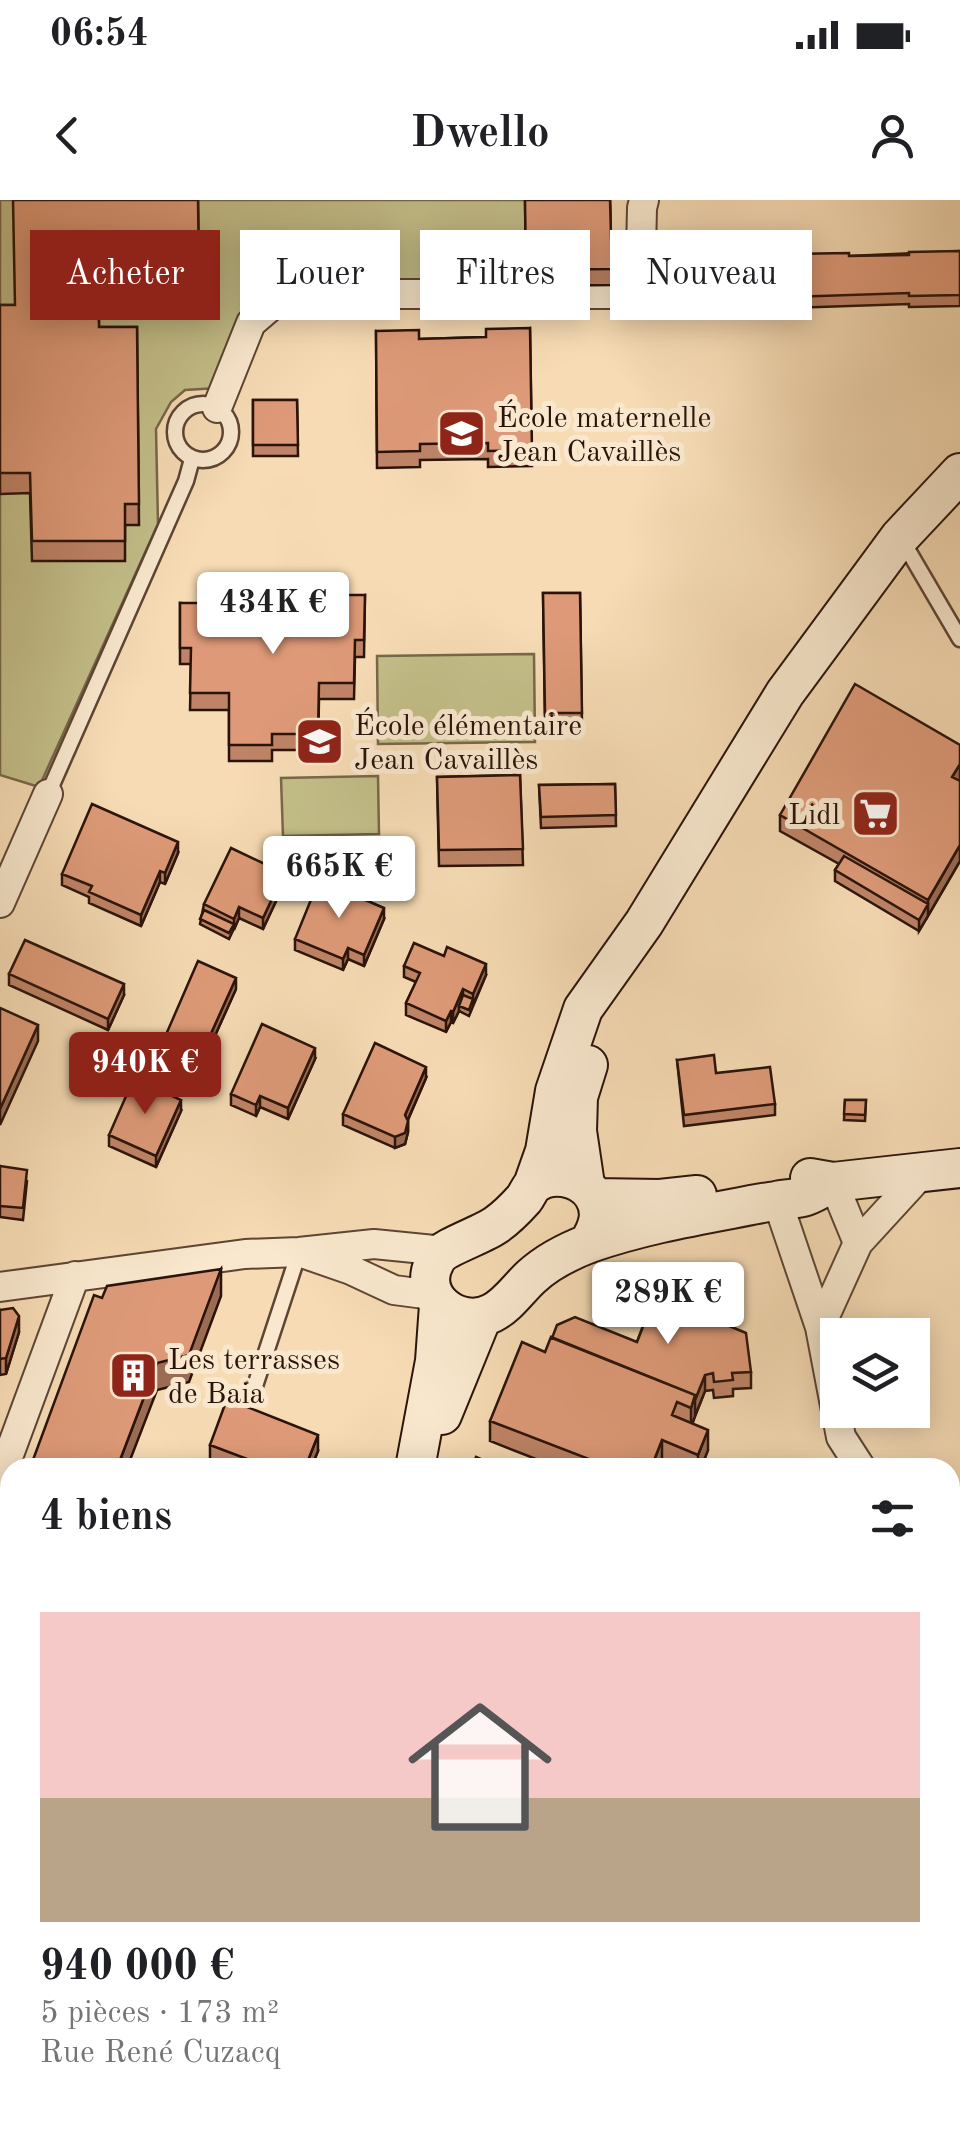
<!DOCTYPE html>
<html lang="fr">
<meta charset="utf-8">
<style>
:root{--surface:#fff;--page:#f6f6f6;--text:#202124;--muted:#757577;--line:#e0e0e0;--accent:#8f2418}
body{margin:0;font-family:"Old Standard TT",serif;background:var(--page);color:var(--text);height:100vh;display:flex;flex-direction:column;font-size:38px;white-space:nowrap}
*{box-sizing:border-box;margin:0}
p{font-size:32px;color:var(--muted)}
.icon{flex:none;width:55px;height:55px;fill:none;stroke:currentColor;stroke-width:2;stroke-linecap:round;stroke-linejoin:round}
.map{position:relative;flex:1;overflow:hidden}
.drawer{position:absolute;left:0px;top:1258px;width:960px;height:672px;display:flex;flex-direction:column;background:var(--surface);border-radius:30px 30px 0 0;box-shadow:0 5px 25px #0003}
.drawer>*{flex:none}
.hud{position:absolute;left:30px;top:30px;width:900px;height:90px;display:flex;gap:20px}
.buttons{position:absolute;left:820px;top:1118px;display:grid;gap:20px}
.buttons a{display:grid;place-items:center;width:110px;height:110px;border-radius:0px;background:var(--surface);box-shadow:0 5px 25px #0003;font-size:50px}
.price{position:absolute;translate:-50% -85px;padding:0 22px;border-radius:10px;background:#fff;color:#222;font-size:32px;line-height:65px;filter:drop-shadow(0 2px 5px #0008)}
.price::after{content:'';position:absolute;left:50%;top:60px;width:30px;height:22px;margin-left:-15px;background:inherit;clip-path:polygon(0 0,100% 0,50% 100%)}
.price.current{background:var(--accent);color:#fff}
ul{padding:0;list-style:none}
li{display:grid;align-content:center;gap:20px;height:530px;padding:0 40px}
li+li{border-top:2px solid var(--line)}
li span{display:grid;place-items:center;height:310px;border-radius:0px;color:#555}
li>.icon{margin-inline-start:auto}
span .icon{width:180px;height:180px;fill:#fffc;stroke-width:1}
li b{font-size:42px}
h2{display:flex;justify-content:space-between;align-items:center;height:120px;padding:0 40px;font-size:42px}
.pill{padding:0 35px;border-radius:0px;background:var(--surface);box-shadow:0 5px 25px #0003;font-size:35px;line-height:90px}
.pill.current{background:var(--accent);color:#fff}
.status{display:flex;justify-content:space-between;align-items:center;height:70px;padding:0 50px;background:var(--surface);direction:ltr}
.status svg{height:28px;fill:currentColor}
header{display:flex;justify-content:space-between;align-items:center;height:130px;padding:0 40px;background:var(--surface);font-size:45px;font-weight:800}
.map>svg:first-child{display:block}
.green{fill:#c3be89;stroke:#76684a;stroke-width:2.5}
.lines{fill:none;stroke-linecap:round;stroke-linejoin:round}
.lane-casing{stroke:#5d4534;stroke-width:19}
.street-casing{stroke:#5d4534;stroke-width:32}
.secondary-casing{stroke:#2a130a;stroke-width:42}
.lane{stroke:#f9e8ce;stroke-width:14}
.street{stroke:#f9e8ce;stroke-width:28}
.secondary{stroke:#f9e8ce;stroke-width:38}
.wall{fill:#bf8467;stroke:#2a130a;stroke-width:2.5}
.shaded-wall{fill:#9b6c54;stroke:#2a130a;stroke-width:2.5}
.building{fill:#de9a78;stroke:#2a130a;stroke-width:2.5}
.labels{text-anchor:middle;stroke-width:10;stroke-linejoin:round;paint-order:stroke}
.poi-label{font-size:30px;fill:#2a130a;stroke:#f9e8ce;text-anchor:start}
</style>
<div class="status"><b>06:54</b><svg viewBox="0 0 49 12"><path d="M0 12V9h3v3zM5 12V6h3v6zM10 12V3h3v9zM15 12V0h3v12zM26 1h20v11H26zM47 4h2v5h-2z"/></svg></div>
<header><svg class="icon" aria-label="back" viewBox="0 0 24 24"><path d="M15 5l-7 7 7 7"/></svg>Dwello<svg class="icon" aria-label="person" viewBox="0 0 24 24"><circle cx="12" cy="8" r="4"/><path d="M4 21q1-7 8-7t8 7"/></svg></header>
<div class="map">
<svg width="960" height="1929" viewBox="0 0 960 1929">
<rect width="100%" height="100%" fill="#f6dbb4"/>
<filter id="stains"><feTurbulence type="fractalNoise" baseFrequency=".002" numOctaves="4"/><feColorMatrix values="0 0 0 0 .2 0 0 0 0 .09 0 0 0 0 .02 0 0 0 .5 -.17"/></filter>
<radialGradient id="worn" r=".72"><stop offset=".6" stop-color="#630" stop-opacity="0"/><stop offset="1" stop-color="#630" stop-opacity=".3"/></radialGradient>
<path class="green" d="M0 0H610L612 85 288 90 218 188 185 190 171 202 156 229 158 324 39 587 0 575Z
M534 454 535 542 378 544 377 456Z
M378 576 379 634 283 636 281 578Z"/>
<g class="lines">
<defs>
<path id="lane" d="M175 232a28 28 0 1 1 56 0a28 28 0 1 1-56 0Z
M902 340 960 439
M48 594 186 281 192 259
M255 1186 299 1052"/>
<path id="street" d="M217 208 251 123 285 94H640L642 8 644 0
M0 703 48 594
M833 982 858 1043
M777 1000 820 1127 841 1237 861 1268
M305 1054 351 1070 394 1090 432 1095
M0 1087 245 1054 299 1052 374 1044 444 1051
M820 1127 858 1043 924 971
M0 1279 75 1076
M950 1344 960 1352"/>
<path id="secondary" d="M810 978 833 982 960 968
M533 985 545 951 555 891 583 809 644 723 785 493 900 337 960 273
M585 985 577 931 578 897 588 865
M595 998 660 999 697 995
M588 1044C598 1028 604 1012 593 995 580 976 550 970 532 986 529 990 527 995 524 999 516 1008 506 1018 496 1025 482 1035 444 1047 437 1058 413 1094 457 1131 492 1113 508 1105 518 1089 531 1077 547 1062 569 1051 590 1043 636 1027 683 1018 731 1009 746 1006 761 1003 776 1001 785 999 797 999 806 996 815 993 824 987 833 982
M442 1215 482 1117
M415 1268 435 1161 439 1105
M158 1929 161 1920"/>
</defs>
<use href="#lane" class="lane-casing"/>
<use href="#street" class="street-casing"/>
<use href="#secondary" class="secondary-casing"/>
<use href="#lane" class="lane"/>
<use href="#street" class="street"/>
<use href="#secondary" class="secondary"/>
</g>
<path class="wall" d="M198 0 199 92 99 94V127H137L139 325H125V361H32L30 293 0 294V105H15Z
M525 0H610L612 85 526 86Z
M960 51V106L909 107V104L790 108 789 54 849 56Z
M530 128 532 266 488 267V259L420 260V267L377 268 376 131 419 139 486 137Z
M253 200H297L298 256H253Z
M543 393H580L582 524H545Z
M365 395 364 457H355L354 499H319L318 550H272V561H229V510H190L191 464H180V403L226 408H258L319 403Z
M520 575 523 665 439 666 437 577Z
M959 581 960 661 919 731 835 681V670L839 664 780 631V615Z
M615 584 616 626 541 628 539 585Z
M178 653 165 684 160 682 141 726 89 703V697L62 685V674Z
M284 684 263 729 239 718 229 739 200 724 204 704Z
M384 719 364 766 348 759 343 770 295 750V739Z
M404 766 486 775 469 816 459 811 453 823 451 822 446 832 406 815V803L416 782 404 777Z
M9 774 124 795 108 830 9 785Z
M236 789 195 880 158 864V853Z
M315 859 288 919 260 907 256 916 231 905V894Z
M677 860 716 873 775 904V915L684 926Z
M426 878 408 920V932L405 944 395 948 343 925V914Z
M845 900H866L865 921 844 920Z
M181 911 156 967 109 946V935Z
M0 966 27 981 23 1020 0 1017Z
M670 1109H688L751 1172V1188L733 1189V1196L714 1198 713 1190 705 1191 692 1224 708 1250 701 1268H679L662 1261 660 1268H559L490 1241V1221L545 1152 637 1142 643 1126V1117L649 1114Z
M0 1110 19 1132 6 1174 0 1175Z
M210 1245 318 1251 311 1268H228L210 1261Z
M10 1334V1453L0 1449V1359Z
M0 1470 10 1474V1571L0 1567Z
M652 1920H892L889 1929H675Z"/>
<path class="shaded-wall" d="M960 564V580L952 593V577Z
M178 642V653L165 684V673Z
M960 645V661L928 716V700Z
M160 671V682L141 726V715Z
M284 673V684L263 729V718Z
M928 704V716L919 731V720Z
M239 707V718L234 730V719Z
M384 708V719L364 766V755Z
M348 748V759L343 770V759Z
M486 764V775L473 805V794Z
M236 778V789L195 880V869Z
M124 784V795L108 830V819Z
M463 789V800L459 806V811L453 823V812Z
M451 811V822L446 832V821Z
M38 825V841L0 925V909Z
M315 848V859L288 919V908Z
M426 867V878L405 926V915Z
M260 896V907L256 916V905Z
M181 900V911L156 967V956Z
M408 921V932L405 944 395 948V937Z
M221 1069V1096L189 1182 157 1190 127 1268H117L157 1163Z
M19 1116V1132L6 1174V1158Z
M705 1175V1191L695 1216V1200Z
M695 1195V1216L691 1228V1208Z
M708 1230V1250L701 1268H698V1255Z
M318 1235V1251L311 1268H305Z
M662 1240V1261L660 1268H651Z
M46 1920H52V1922L49 1929H42Z
M433 1920H439V1929H429Z
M884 1920H892L889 1929H881Z"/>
<path class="building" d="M13 0H198L199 72 98 74 99 127H137L139 304H125V341H32L30 273H0V105H15Z
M525 0H610L612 69 526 70Z
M960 51V95L909 96V93L790 97 789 54 849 53V56L909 55V52Z
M530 128 532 250 488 251V243L420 244V251L377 252 376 131 419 130V139L486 137V129Z
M253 200H297L298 245H253Z
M258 380H305V403H319V395H365L364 440H355L354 483H319L318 534H272V545H229V493H190L191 448H180V403H226V408H258Z
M543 393H580L582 513H545Z
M855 484 960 545V564L952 577 960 581V645L928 700 780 615Z
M520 575 523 649 439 650 437 577Z
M615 584 616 615 541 617 539 585Z
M92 604 178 642 165 673 160 671 141 715 89 692 92 686 62 674Z
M231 648 284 673 263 718 239 707 234 719 204 704Z
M844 656 928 704 919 720 835 670Z
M319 680 384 708 364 755 348 748 343 759 295 739Z
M204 710 234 724 229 733 200 719Z
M25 740 124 784 108 819 9 774Z
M414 743 444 756 447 747 486 764 473 794 463 789 453 812 451 811 446 821 406 803 420 773 404 766Z
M198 761 236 778 195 869 158 853Z
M463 795 473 799 469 810 459 806Z
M0 808 38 825 0 909Z
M262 824 315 848 288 908 260 896 256 905 231 894Z
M375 843 426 867 405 915 408 921 405 933 395 937 343 914Z
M714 855 716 873 770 867 775 904 684 915 677 860Z
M134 878 181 900 156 956 109 935Z
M845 900H866L865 915 844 914Z
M0 966 27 970 23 1008 0 1006Z
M221 1069 189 1155 157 1163 117 1268H30L94 1095 102 1098 107 1086Z
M674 1098 688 1104 686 1108 746 1133 751 1172 732 1173 733 1180 714 1182 713 1173 705 1175 695 1200V1195L552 1138 557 1125 575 1117 637 1142 646 1119 643 1117 645 1112 665 1120Z
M654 1103 670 1109 665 1120 649 1114Z
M13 1108 19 1116 6 1158 0 1159V1110Z
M551 1137 695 1195 691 1208 677 1202 672 1215 708 1230 698 1255 662 1240 651 1268H612L490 1221 522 1142 545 1152Z
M227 1199 318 1235 305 1268H253L255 1262 210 1245Z
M476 1257 501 1268H472Z
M10 1334V1442L0 1438V1359Z
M0 1470 10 1474V1559L0 1556Z
M0 1594 10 1598 6 1612 0 1609Z
M0 1609 10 1613 0 1645Z
M10 1622V1647L5 1660 2 1659 0 1664V1650Z
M3 1898 10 1901V1920H46L42 1929H0V1904Z
M255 1920H433L429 1929H256L252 1927Z
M704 1920H884L881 1929H728Z"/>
<defs>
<symbol id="school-square" viewBox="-11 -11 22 22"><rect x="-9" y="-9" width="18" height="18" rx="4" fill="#8f2418" stroke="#f9e8ce"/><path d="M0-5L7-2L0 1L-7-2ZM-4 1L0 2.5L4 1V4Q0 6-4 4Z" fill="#fff"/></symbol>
<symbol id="supermarket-square" viewBox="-11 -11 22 22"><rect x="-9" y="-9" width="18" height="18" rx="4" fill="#8f2418" stroke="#f9e8ce"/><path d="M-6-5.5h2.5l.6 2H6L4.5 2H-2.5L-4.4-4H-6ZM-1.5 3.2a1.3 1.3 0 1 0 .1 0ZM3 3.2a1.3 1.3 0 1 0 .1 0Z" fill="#fff"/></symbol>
<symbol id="building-square" viewBox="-11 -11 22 22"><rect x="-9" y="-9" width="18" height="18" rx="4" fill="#8f2418" stroke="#f9e8ce"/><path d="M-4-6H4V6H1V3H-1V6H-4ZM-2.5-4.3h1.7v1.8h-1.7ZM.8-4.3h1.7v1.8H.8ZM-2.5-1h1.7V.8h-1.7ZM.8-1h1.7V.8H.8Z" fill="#fff"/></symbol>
</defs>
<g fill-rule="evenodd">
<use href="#school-square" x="434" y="206" width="55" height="55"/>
<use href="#school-square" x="292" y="514" width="55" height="55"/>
<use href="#supermarket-square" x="848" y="586" width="55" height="55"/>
<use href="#building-square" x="106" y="1148" width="55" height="55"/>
</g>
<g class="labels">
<g class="poi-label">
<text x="497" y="227">École maternelle<tspan x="497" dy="34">Jean Cavaillès</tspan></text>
<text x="354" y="535">École élémentaire<tspan x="354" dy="34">Jean Cavaillès</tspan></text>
<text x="840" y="624" text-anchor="end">Lidl</text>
<text x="168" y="1169">Les terrasses<tspan x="168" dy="34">de Baia</tspan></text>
</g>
</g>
<rect width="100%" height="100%" filter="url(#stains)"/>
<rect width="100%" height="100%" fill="url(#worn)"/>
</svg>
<div class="buttons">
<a><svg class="icon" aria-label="layers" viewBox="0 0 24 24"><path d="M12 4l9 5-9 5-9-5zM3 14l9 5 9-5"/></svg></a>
</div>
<b class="price" style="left:273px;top:457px">434K €</b>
<b class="price" style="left:339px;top:721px">665K €</b>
<b class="price current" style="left:145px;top:917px">940K €</b>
<b class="price" style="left:668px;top:1147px">289K €</b>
<div class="hud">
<a class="pill current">Acheter</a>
<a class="pill">Louer</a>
<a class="pill">Filtres</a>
<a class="pill">Nouveau</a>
</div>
<section class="drawer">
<h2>4 biens<svg class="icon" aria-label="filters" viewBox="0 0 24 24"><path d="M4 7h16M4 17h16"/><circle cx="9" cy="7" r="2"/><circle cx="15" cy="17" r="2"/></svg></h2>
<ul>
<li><span style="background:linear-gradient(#f6c9c9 60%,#b9a48a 0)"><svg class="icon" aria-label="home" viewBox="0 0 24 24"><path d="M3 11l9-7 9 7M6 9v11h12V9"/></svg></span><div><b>940 000 €</b><p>5 pièces · 173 m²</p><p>Rue René Cuzacq</p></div></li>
</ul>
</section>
</div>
